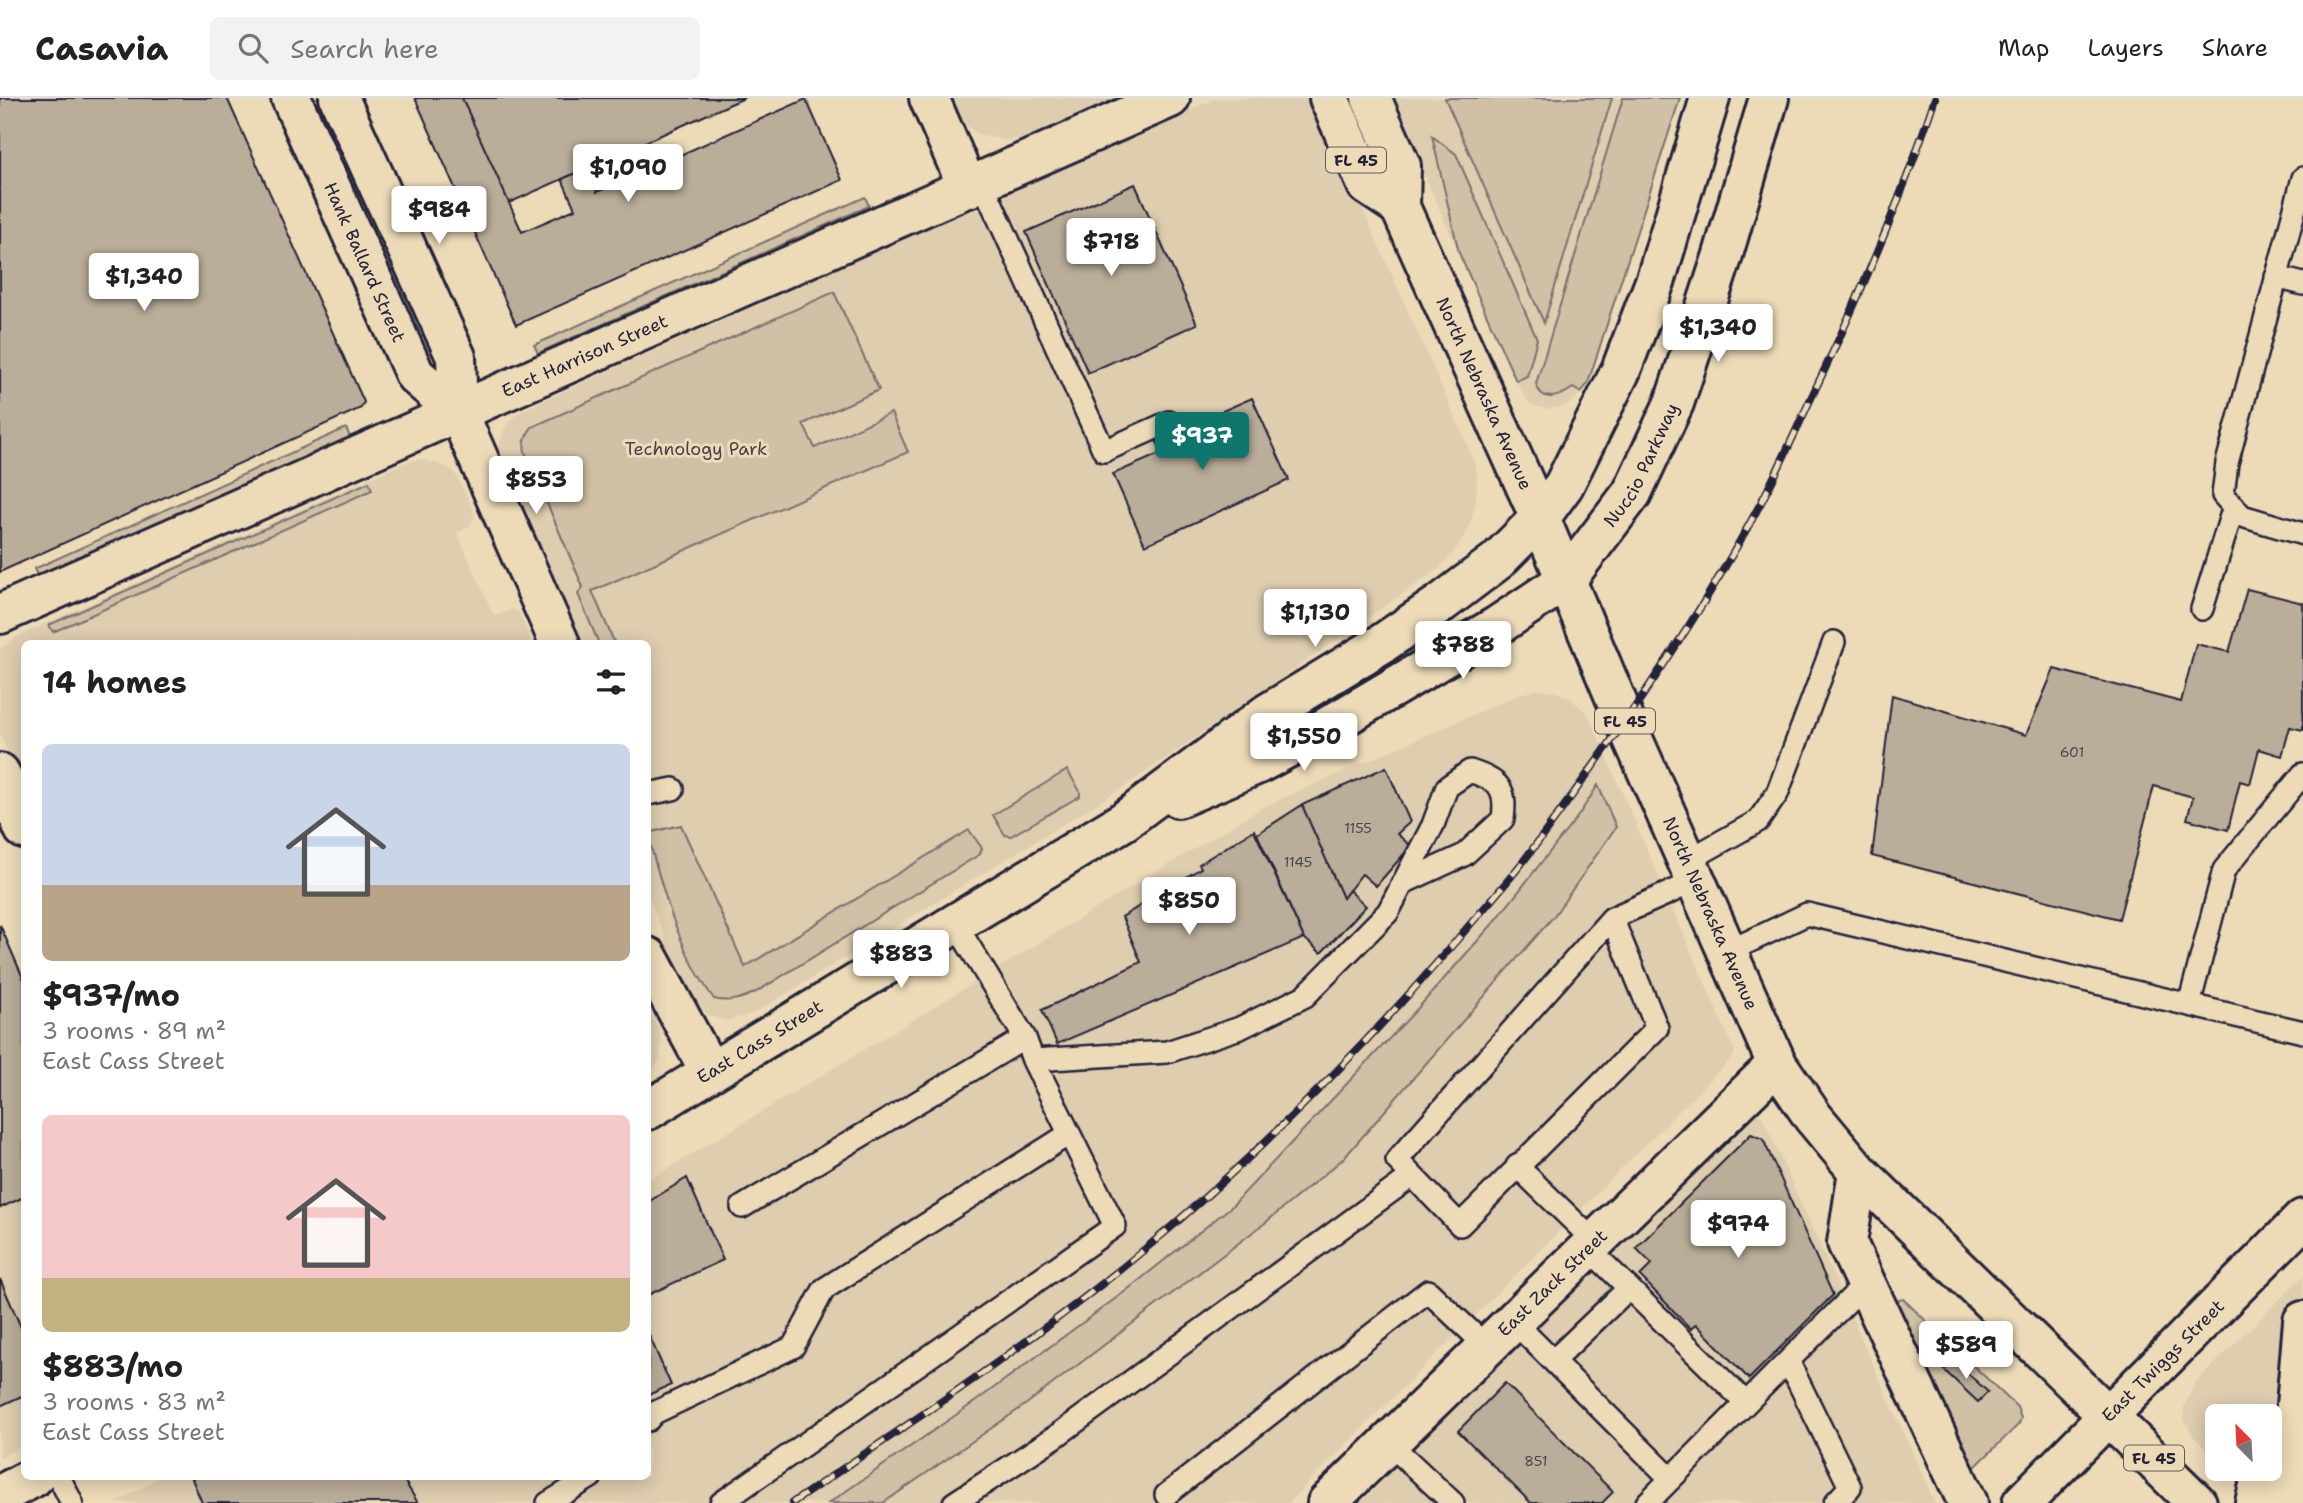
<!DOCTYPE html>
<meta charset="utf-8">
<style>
:root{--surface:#fff;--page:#f2f2f2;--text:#222;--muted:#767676;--line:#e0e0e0;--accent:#0f766e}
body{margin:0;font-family:"Shantell Sans",sans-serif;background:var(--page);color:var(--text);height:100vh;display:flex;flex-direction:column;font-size:26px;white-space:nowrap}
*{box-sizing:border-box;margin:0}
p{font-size:23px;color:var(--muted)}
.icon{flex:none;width:38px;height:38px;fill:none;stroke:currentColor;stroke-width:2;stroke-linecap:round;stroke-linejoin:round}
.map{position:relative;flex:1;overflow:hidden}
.drawer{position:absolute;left:21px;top:542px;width:630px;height:840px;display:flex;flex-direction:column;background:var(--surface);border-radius:10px;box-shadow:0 4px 18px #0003}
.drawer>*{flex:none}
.needle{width:46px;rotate:336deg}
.controls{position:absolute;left:2205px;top:1306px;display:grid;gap:14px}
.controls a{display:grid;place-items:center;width:77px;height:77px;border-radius:10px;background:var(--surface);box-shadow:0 4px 18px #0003;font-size:35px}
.price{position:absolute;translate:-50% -60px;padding:0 16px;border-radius:7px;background:#fff;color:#222;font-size:23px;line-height:46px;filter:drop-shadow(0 2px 4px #0008)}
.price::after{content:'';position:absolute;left:50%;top:42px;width:21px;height:16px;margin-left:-10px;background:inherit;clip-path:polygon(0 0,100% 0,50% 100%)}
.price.current{background:var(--accent);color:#fff}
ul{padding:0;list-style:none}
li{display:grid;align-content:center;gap:14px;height:371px;padding:0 21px}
li span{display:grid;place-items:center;height:217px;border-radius:10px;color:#555}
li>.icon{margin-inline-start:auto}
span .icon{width:126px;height:126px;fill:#fffc;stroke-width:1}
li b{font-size:30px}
h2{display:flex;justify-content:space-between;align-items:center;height:84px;padding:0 21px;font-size:30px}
header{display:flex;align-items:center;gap:42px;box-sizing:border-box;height:98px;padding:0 35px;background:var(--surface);border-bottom:2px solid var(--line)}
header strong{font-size:33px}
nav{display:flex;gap:38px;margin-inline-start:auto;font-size:24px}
.search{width:490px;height:63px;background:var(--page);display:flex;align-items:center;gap:18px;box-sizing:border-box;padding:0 24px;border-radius:10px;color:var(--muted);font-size:26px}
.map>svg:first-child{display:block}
.built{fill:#decdaf}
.green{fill:#d0c0a6;stroke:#797170;stroke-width:2}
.building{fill:#baad99;stroke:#22223b;stroke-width:2}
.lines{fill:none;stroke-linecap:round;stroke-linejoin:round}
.service-casing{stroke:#22223b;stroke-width:26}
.minor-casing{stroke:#22223b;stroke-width:44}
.tertiary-casing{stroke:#22223b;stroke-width:44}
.secondary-casing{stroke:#22223b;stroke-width:44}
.primary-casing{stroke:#22223b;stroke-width:44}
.motorway-casing{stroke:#22223b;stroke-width:44}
.service{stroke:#eddbb8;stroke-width:21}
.minor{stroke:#eddbb8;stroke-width:38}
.tertiary{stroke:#eddbb8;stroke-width:38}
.secondary{stroke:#eddbb8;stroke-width:38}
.primary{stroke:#eddbb8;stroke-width:38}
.motorway{stroke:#eddbb8;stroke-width:38}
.rail-casing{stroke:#22223b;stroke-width:8}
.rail{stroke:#eddbb8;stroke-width:5;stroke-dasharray:16;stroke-linecap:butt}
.labels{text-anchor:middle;stroke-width:6;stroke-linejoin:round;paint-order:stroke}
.number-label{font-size:14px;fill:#484552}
.shield{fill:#eddbb8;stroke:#5f5a60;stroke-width:2}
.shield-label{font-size:16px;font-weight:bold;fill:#22223b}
.street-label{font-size:18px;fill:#22223b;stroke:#eddbb8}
.park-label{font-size:18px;fill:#454250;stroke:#eddbb8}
</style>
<header>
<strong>Casavia</strong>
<div class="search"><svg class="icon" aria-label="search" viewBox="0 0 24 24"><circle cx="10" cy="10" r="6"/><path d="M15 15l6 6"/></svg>Search here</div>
<nav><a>Map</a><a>Layers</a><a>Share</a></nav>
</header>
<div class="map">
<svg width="2303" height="1405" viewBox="0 0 2303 1405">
<rect width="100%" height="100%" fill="#eddbb8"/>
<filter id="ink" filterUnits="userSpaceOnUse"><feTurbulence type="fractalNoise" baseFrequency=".0143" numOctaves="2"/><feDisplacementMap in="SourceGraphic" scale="14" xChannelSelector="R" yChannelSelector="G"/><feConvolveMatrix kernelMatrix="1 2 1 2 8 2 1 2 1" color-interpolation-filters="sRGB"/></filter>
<g filter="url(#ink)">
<path class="built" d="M950 0H1120L1028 40 1006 42 982 38 968 29 956 15Z
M1217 0H1307L1321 17 1470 353 1477 376 1476 404 1470 426 1460 446 1440 470 1124 689 753 916 726 923 710 918 698 908 689 894 674 864 648 796V546H582L502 364 499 349 505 329 513 319 523 312Z
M1390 0H1680L1588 285 1579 297 1566 308 1549 311 1530 307 1519 289Z
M420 361 445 368 455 375 473 411 474 421 470 428 457 435 494 518 513 511 519 515 533 546H24V692L0 637V551L16 539 406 364Z
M1538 592 1553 593 1570 600 1588 616 1734 952V958L1288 1405H116L160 1379H648V1083L1263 709 1520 596Z
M648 909 660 934 661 948 659 963 648 978Z
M1754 1014 1762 1018 1935 1405H1360Z
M24 1099V1346L0 1360V1110Z
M2303 1178V1405H2261L2226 1370H2270V1318H2217V1362L2193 1338 2184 1323V1308L2195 1285Z"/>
<path class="green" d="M308 0H321L433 249 432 255 425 257Z
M1445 0H1612L1544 225Z
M1623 0H1680L1588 285 1581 295 1573 290C1560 299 1542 306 1536 286Z
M1432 38 1456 56 1537 241 1527 278 1516 283 1459 155Z
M865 99 869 108 538 255 534 247Z
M834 194 879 292 803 326 815 350 891 315 908 354 592 493 615 546H599L578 496 583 489 525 354C523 344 526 337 532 329Z
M346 330 350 339 38 479 34 471Z
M369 384 372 392 53 534 49 527Z
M1067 672 1080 693V698L1011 738 1005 737 993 717Z
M1598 687 1616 729 1554 818 1344 1060 1265 1125 1025 1307 883 1405H829L976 1303 1127 1192 1232 1108 1419 909 1496 822 1578 718Z
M681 727 745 869 969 732 982 750 980 756 756 894C741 901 730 905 714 901 679 853 663 794 648 738L652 734Z
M1903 1201 2017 1309 2021 1320 2019 1326 1974 1370 1969 1367 1897 1206 1899 1202Z"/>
<path class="building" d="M0 0H227L364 304 361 310 0 474Z
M415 0H462L522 134 575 111 562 81 586 70 597 94 806 1 842 82 516 227Z
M462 0H744L509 105Z
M1135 86 1197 226 1088 275 1026 134Z
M1252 300 1289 382 1145 447 1113 376 1162 355 1156 342Z
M2247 491 2303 505V632L2290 629 2282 658 2259 651 2250 686 2240 683 2228 732 2187 721 2193 699 2154 688 2119 821 1872 758 1892 597 2026 637 2054 571 2181 604 2196 546 2229 554Z
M1386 669 1410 724 1397 736 1411 748 1376 788 1362 776 1343 800 1302 707Z
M1302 707 1343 800 1349 792 1366 808 1321 855 1304 840 1257 736Z
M1254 732 1304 840 1057 946 1042 912 1141 864 1122 819 1201 770 1199 766Z
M0 827 24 882V1099L0 1110Z
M1751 1036 1763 1041 1833 1197 1749 1281 1696 1226 1691 1231 1640 1178 1652 1166 1636 1150Z
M687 1080 723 1162 648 1197V1104Z
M0 1181 24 1236V1297L0 1308Z
M648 1235 671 1287 648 1297Z
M1953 1262 1988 1294 1978 1304 1944 1272Z
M1505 1285 1613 1394 1602 1405H1531L1458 1333Z
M194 1379H402L418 1405H202L192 1381Z"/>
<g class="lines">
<defs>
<path id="service" d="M2303 80 2227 365 2223 397 2242 418 2303 436
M982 84 1104 353 1169 324
M2276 179 2303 186
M2202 511 2234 408
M648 696 673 691
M1687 763 1758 723 1777 696 1834 544
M1612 820 1657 930 1460 1127 1397 1062Z
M1612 820 1696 783
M955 825 1025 940 1033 962 1167 954 1240 930 1305 898 1388 814 1433 727 1447 689 1470 673C1499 683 1507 689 1503 721L1464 757 1403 785
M1727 854 1807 816 2303 934
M2189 907 2224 772 2303 676
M1517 1068 1594 1143
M742 1109 1025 940
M1588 1150 1746 1305
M1513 1223 1671 1381
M1553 1263 1629 1190
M648 1322 654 1315 793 1249 824 1191 1069 1036
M1389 1345 1453 1405
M59 1379 72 1405
M1166 1397 1428 1193 1487 1249
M548 1405 591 1379
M721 1405 1115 1128 1033 962
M954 1405 1055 1339 1412 1078
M1647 1405 1788 1263
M1835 1405 1850 1389 1788 1263 1865 1186"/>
<g id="minor">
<path id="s1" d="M291 0 415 277 458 314"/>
<path d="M339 0 456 259 458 314 560 546"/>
<path d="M929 0 968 90"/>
<path id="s2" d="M0 516 1170 0"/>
<path d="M0 675 24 731"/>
<path d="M648 859 710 974"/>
</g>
<g id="tertiary">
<path id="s3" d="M1327 1405 1777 966"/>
<path d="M2022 1405 2109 1317"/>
</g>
<g id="secondary">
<path id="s4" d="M1178 700 1256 667 1325 630 1497 528 1566 482 1632 395 1674 305 1722 160 1769 0"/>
<path id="s5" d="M648 1012 1124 723 1268 615 1383 545 1440 506 1497 463 1540 420 1564 387 1621 272 1656 181 1710 0"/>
<path d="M0 1397 34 1379"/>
</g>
<g id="primary">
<path d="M1329 0 1367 87 1400 109"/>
<path id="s6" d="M1371 0 1401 68 1400 109 1540 420 1625 623 1777 966 1813 1019 1858 1073 2197 1405"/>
<path d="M1858 1073 1847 1145 1968 1405"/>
<path d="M2109 1317 2303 1121"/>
</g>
<path id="motorway" d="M2255 1405 2263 1370
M2288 1405 2303 1223"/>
</defs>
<use href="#service" class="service-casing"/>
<use href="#minor" class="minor-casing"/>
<use href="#tertiary" class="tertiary-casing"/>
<use href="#secondary" class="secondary-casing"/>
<use href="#primary" class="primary-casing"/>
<use href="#motorway" class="motorway-casing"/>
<use href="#service" class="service"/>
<use href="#minor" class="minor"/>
<use href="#tertiary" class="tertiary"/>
<use href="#secondary" class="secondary"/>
<use href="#primary" class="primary"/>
<use href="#motorway" class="motorway"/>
<defs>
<path id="rail" d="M792 1405C910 1325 1029 1247 1139 1156 1254 1061 1359 955 1456 843 1478 817 1501 792 1522 765 1558 718 1592 670 1626 622 1676 550 1727 471 1767 393 1787 354 1804 314 1823 275 1865 186 1904 94 1935 0"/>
</defs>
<use href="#rail" class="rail-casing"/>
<use href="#rail" class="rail"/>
</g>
</g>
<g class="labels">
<g class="number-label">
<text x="2072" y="659">601</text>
<text x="1358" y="735">1155</text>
<text x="1298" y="769">1145</text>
<text x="1536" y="1368">851</text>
</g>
<g class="shield">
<rect x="1326" y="49.5" width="60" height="25" rx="5"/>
<rect x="1595" y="610.5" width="60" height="25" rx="5"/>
<rect x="2124" y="1347.5" width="60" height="25" rx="5"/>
</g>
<g class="shield-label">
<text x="1356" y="68">FL 45</text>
<text x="1625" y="629">FL 45</text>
<text x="2154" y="1366">FL 45</text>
</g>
<g class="street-label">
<text dy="6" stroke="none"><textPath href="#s1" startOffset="180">Hank Ballard Street</textPath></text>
<text dy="6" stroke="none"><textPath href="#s2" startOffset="639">East Harrison Street</textPath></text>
<text dy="6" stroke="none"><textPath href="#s6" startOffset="320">North Nebraska Avenue</textPath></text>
<text dy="6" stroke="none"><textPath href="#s4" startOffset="584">Nuccio Parkway</textPath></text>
<text dy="6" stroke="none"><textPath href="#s6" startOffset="887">North Nebraska Avenue</textPath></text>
<text dy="6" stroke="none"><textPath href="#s5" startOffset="131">East Cass Street</textPath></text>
<text dy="6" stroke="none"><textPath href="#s3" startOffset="315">East Zack Street</textPath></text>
<text transform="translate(2163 1263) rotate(-45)" y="6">East Twiggs Street</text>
</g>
<g class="park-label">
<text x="696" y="357">Technology Park</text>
</g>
</g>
</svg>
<div class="controls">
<a><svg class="needle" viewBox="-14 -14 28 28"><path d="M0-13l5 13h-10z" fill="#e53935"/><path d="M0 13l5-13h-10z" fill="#767676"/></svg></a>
</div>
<b class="price" style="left:628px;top:106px">$1,090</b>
<b class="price" style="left:439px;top:148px">$984</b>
<b class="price" style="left:1111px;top:180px">$718</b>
<b class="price" style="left:144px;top:215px">$1,340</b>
<b class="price" style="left:1718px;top:266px">$1,340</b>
<b class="price current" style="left:1202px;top:374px">$937</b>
<b class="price" style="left:536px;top:418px">$853</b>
<b class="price" style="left:1315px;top:551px">$1,130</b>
<b class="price" style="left:1463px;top:583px">$788</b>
<b class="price" style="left:1304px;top:675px">$1,550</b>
<b class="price" style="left:1189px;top:839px">$850</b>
<b class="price" style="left:901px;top:892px">$883</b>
<b class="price" style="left:1738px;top:1162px">$974</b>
<b class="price" style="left:1966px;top:1283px">$589</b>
<section class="drawer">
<h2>14 homes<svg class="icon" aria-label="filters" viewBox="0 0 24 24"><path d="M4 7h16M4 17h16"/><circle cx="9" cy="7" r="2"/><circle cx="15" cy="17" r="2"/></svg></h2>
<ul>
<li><span style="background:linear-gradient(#c9d6e8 65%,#b9a48a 0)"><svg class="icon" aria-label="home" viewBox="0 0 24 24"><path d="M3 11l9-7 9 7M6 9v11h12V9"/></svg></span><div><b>$937/mo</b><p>3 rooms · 89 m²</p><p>East Cass Street</p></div></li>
<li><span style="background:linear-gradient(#f6c9c9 75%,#c2b280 0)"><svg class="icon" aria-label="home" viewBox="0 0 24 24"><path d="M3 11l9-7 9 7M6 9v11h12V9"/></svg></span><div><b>$883/mo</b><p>3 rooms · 83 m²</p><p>East Cass Street</p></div></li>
</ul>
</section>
</div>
